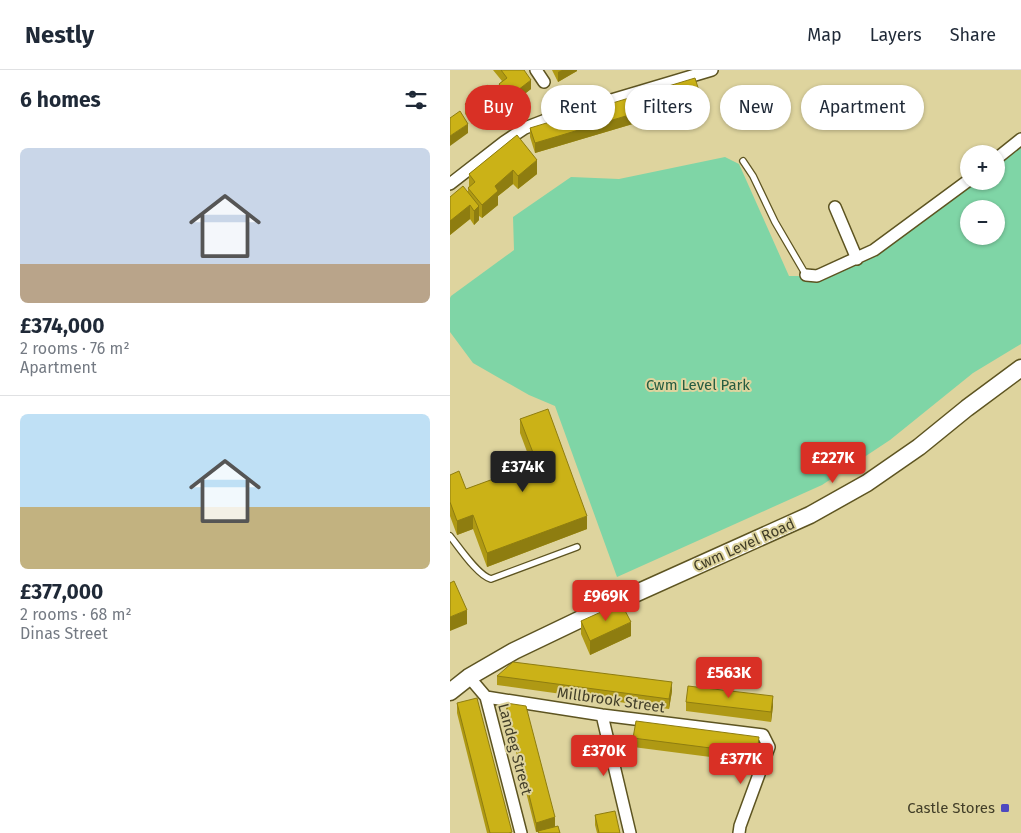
<!DOCTYPE html>
<meta charset="utf-8">
<style>
:root{--surface:#fff;--page:#f2f2f3;--text:#1f2937;--muted:#747a83;--line:#e0e1e3;--accent:#d93025}
body{margin:0;font-family:"Fira Sans",sans-serif;background:var(--page);color:var(--text);height:100vh;display:flex;flex-direction:column;font-size:19px;white-space:nowrap}
*{box-sizing:border-box;margin:0}
p{font-size:16px;color:var(--muted)}
.icon{flex:none;width:28px;height:28px;fill:none;stroke:currentColor;stroke-width:2;stroke-linecap:round;stroke-linejoin:round}
.map{position:relative;flex:1;overflow:hidden}
.details{display:flex;flex-direction:column;background:var(--surface);width:450px}
.details>*{flex:none}
.hud{position:absolute;left:15px;top:15px;width:475px;height:45px;display:flex;gap:10px}
.controls{position:absolute;left:510px;top:75px;display:grid;gap:10px}
.controls a{display:grid;place-items:center;width:45px;height:45px;border-radius:50%;background:var(--surface);box-shadow:0 1px 4px #0004;font-size:25px}
.price{position:absolute;translate:-50% -42px;padding:0 11px;border-radius:5px;background:var(--accent);color:#fff;font-size:16px;line-height:32px;filter:drop-shadow(0 1px 2px #0008)}
.price::after{content:'';position:absolute;left:50%;top:30px;width:15px;height:11px;margin-left:-8px;background:inherit;clip-path:polygon(0 0,100% 0,50% 100%)}
.price.current{background:#222;color:#fff}
ul{padding:0;list-style:none}
li{display:grid;align-content:center;gap:10px;height:265px;padding:0 20px}
li+li{border-top:1px solid var(--line)}
li span{display:grid;place-items:center;height:155px;border-radius:8px;color:#555}
li>.icon{margin-inline-start:auto}
span .icon{width:90px;height:90px;fill:#fffc;stroke-width:1}
li b{font-size:21px}
h2{display:flex;justify-content:space-between;align-items:center;height:60px;padding:0 20px;font-size:21px}
.tag{padding:0 18px;border-radius:22px;background:var(--surface);box-shadow:0 1px 4px #0004;font-size:18px;line-height:45px}
.tag.current{background:var(--accent);color:#fff}
header{display:flex;align-items:center;gap:30px;box-sizing:border-box;height:70px;padding:0 25px;background:var(--surface);border-bottom:1px solid var(--line)}
header strong{font-size:24px}
nav{display:flex;gap:28px;margin-inline-start:auto;font-size:18px}
main{display:flex;flex:1;min-height:0}
.map>svg:first-child{display:block}
.green{fill:#7fd5a6;fill-rule:evenodd}
.lines{fill:none;stroke-linecap:round;stroke-linejoin:round}
.lane-casing{stroke:#5d5421;stroke-width:8}
.street-casing{stroke:#5d5421;stroke-width:14}
.secondary-casing{stroke:#5d5421;stroke-width:19}
.lane{stroke:#fff;stroke-width:5.5}
.street{stroke:#fff;stroke-width:11}
.secondary{stroke:#fff;stroke-width:16}
.wall{fill:#af9914}
.shaded-wall{fill:#8e7d10}
.building{fill:#cbb217;stroke:#8e7d10}
.poi-dot{fill:#4d49c0;stroke:#ded49e;stroke-width:2}
.labels{text-anchor:middle;stroke-width:4;stroke-linejoin:round;paint-order:stroke}
.park-label{font-size:15px;fill:#275c41;stroke:#ded49e}
.street-label{font-size:15px;fill:#423e28;stroke:#ded49e}
.poi-label{font-size:15px;fill:#423e28;stroke:#ded49e;text-anchor:end}
</style>
<header>
<strong>Nestly</strong>
<nav><a>Map</a><a>Layers</a><a>Share</a></nav>
</header>
<main>
<section class="details">
<h2>6 homes<svg class="icon" aria-label="filters" viewBox="0 0 24 24"><path d="M4 7h16M4 17h16"/><circle cx="9" cy="7" r="2"/><circle cx="15" cy="17" r="2"/></svg></h2>
<ul>
<li><span style="background:linear-gradient(#c9d6e8 75%,#b9a48a 0)"><svg class="icon" aria-label="home" viewBox="0 0 24 24"><path d="M3 11l9-7 9 7M6 9v11h12V9"/></svg></span><div><b>£374,000</b><p>2 rooms · 76 m²</p><p>Apartment</p></div></li>
<li><span style="background:linear-gradient(#bfe0f5 60%,#c2b280 0)"><svg class="icon" aria-label="home" viewBox="0 0 24 24"><path d="M3 11l9-7 9 7M6 9v11h12V9"/></svg></span><div><b>£377,000</b><p>2 rooms · 68 m²</p><p>Dinas Street</p></div></li>
</ul>
</section>
<div class="map">
<svg width="571" height="763" viewBox="0 0 571 763">
<rect width="100%" height="100%" fill="#ded49e"/>
<path class="green" d="M571 74V274L523 303 440 370 372 415 167 507 105 336 79 325 23 293 0 262V228L1 226 64 180 63 147 121 107 169 109 275 87 289 94 339 206H348L370 210 411 193 446 170 524 111H546V94ZM519 139H546V166H519Z"/>
<g class="lines">
<defs>
<path id="lane" d="M293 91 303 106 325 152 356 205
M0 466C9 477 28 506 41 509L127 477"/>
<path id="street" d="M86 0 94 12
M546 89 571 69
M0 114 54 72 75 58 101 48 262 0
M385 137 407 189
M356 205 367 206 424 180 519 110
M19 607 36 627 71 763
M36 627 152 645 313 665 319 677 290 756 289 763
M152 645 180 763"/>
<path id="secondary" d="M0 622 19 607 64 581 160 535 360 445 417 413 469 377 517 338 571 298"/>
</defs>
<use href="#lane" class="lane-casing"/>
<use href="#street" class="street-casing"/>
<use href="#secondary" class="secondary-casing"/>
<use href="#lane" class="lane"/>
<use href="#street" class="street"/>
<use href="#secondary" class="secondary"/>
</g>
<path class="wall" d="M43 0H74L81 19 59 36 49 23V14L52 11Z
M102 0H127V1L108 12Z
M15 34 48 36 25 55 15 44Z
M250 34 85 83 80 67V58Z
M67 65 87 104 68 119 63 114 48 126V135L32 148 29 146V150L24 155 20 149 0 165V127L18 122V118L19 116V104Z
M70 349 137 459 37 497 23 459 7 465 0 446V405L16 419 82 395 70 363Z
M131 551 181 566 140 585 131 564Z
M47 606 222 621 219 639 47 615Z
M236 632 323 636 321 652 236 641Z
M7 633 62 763H37L7 643Z
M56 633 105 757 110 763H88V762H86L56 642Z
M183 668 309 677 307 693 183 677Z
M145 745 170 763H147L145 755Z"/>
<path class="shaded-wall" d="M112 0H127V1L108 12V2Z
M81 10V19L59 36V27Z
M250 24V34L85 83V73Z
M48 27V36L25 55V46Z
M18 54V63L0 76V66Z
M87 90V104L68 119V106Z
M63 100V114L48 126V135L32 148V135L45 116Z
M20 135V149L0 165V151Z
M29 136V150L24 155V141Z
M23 445V459L7 465V451Z
M137 446V459L37 497V483Z
M17 540V554L0 561V547Z
M181 552V566L140 585V571Z
M222 612V621L219 639V629Z
M323 626V636L321 652V642Z
M309 667V677L307 693V684Z
M105 747V757L86 762V753Z"/>
<path class="building" d="M51 0H74L81 10 59 27 49 14 57 8Z
M245 8 250 24 85 73 80 58Z
M38 15 48 27 25 46 15 34Z
M10 41 18 54 0 66V48Z
M67 65 87 90 68 106 63 100 45 116 48 121 32 135 18 118 25 112 19 104Z
M13 116 29 136 24 141 20 135 0 151V127Z
M98 339 137 446 37 483 23 445 7 451 0 432V405L9 401 16 419 87 393 70 349Z
M4 511 17 540 0 547V513Z
M171 533 181 552 140 571 131 551Z
M63 592 222 612 219 629 47 606Z
M238 616 323 626 321 642 236 632Z
M27 628 62 762 59 763H40L7 633Z
M56 633 76 636 105 747 86 753Z
M186 651 309 667 307 684 183 668Z
M165 741 170 763H149L145 745Z
M108 756 110 763H89L88 761Z"/>
<rect class="poi-dot" x="550" y="733" width="10" height="10" rx="2.5"/>
<g class="labels">
<g class="park-label">
<text x="248" y="320">Cwm Level Park</text>
</g>
<g class="street-label">
<text transform="translate(294 475) rotate(-24)" y="5">Cwm Level Road</text>
<text transform="translate(161 630) rotate(8)" y="5">Millbrook Street</text>
<text transform="translate(65 679) rotate(75)" y="5">Landeg Street</text>
</g>
<g class="poi-label">
<text x="545" y="743">Castle Stores</text>
</g>
</g>
</svg>
<div class="controls">
<a>+</a>
<a>−</a>
</div>
<b class="price" style="left:383px;top:414px">£227K</b>
<b class="price current" style="left:73px;top:423px">£374K</b>
<b class="price" style="left:156px;top:552px">£969K</b>
<b class="price" style="left:279px;top:629px">£563K</b>
<b class="price" style="left:154px;top:707px">£370K</b>
<b class="price" style="left:291px;top:715px">£377K</b>
<div class="hud">
<a class="tag current">Buy</a>
<a class="tag">Rent</a>
<a class="tag">Filters</a>
<a class="tag">New</a>
<a class="tag">Apartment</a>
</div>
</div>
</main>
